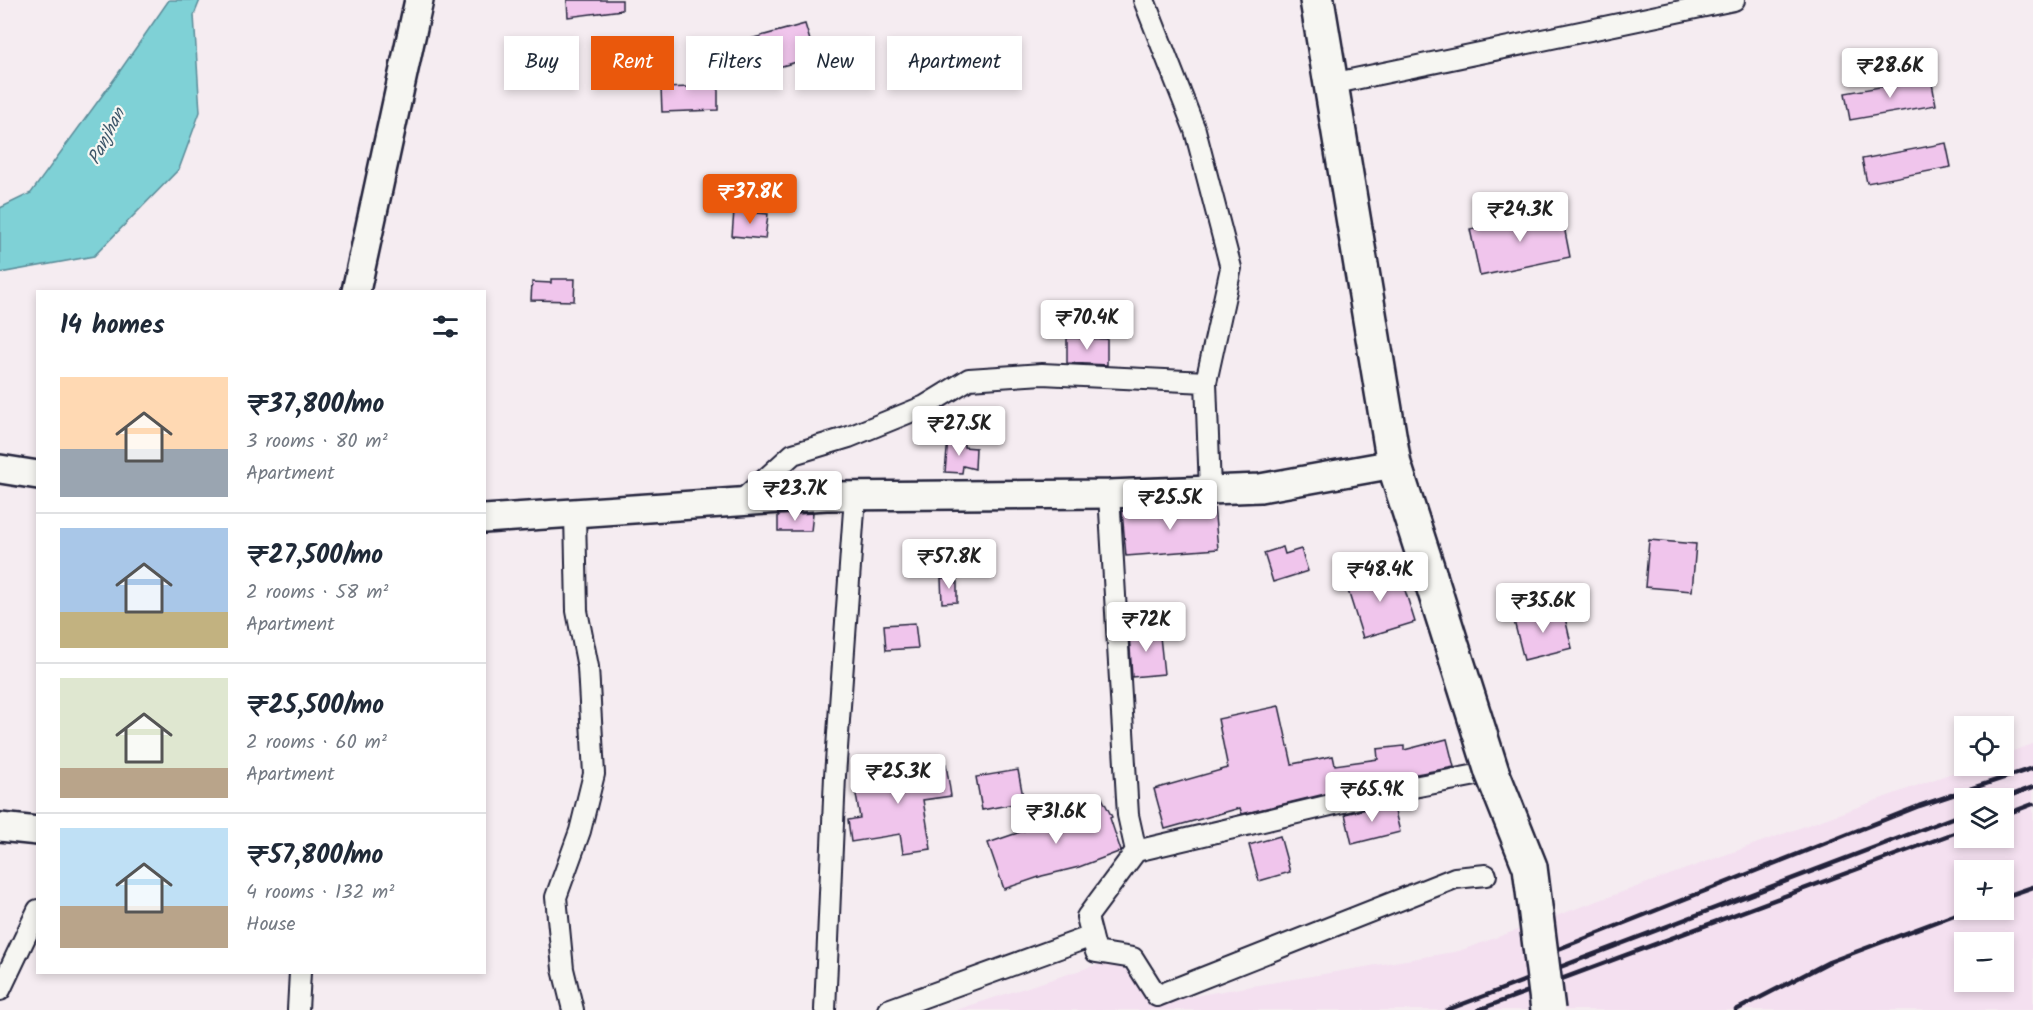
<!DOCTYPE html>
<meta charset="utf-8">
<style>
:root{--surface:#fff;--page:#f6f6f7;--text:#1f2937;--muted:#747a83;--line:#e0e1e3;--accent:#ea580c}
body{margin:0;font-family:Kalam,sans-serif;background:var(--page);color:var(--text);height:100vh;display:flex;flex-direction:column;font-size:22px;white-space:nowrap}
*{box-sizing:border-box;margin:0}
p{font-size:20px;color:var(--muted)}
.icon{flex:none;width:33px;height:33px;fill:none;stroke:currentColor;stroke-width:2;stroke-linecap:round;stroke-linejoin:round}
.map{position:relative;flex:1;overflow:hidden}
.details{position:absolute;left:36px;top:290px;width:450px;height:684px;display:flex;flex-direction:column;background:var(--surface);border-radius:0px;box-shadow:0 3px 9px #0003}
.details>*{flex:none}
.top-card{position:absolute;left:504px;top:36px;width:570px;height:54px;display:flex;gap:12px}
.tools{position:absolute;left:1954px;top:716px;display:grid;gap:12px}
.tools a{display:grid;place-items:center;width:60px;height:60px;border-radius:0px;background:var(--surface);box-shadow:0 3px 9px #0003;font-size:30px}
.price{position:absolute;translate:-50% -51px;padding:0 14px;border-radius:6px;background:#fff;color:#222;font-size:20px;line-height:39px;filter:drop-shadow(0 2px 3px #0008)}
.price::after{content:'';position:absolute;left:50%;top:36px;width:18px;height:14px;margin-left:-9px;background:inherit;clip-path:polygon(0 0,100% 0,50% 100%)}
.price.active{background:var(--accent);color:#fff}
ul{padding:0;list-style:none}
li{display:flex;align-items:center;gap:18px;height:150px;padding:0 24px}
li+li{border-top:2px solid var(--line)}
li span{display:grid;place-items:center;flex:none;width:168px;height:120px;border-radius:0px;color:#555}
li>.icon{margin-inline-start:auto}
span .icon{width:72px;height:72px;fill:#fffc;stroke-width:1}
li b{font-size:26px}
h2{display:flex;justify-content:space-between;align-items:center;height:72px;padding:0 24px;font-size:26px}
.tag{padding:0 21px;border-radius:0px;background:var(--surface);box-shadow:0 3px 9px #0003;font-size:21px;line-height:54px}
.tag.active{background:var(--accent);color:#fff}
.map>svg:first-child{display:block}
.built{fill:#f4e0f0;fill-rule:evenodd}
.water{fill:#7fd1d6;stroke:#5a8b98;stroke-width:1.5}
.building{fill:#f0c5ec;stroke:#22223b;stroke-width:1.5}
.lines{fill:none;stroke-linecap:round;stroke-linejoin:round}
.street-casing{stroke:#22223b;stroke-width:24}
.secondary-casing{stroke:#22223b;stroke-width:32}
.highway-casing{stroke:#22223b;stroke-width:38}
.street{stroke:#f6f6f2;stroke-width:20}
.secondary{stroke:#f6f6f2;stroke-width:27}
.highway{stroke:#f6f6f2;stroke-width:33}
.rail{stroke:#22223b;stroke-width:4.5}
.highway-bridge-casing{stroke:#22223b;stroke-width:38;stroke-linecap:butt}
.highway-bridge{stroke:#f6f6f2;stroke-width:33}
.labels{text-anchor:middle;stroke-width:4.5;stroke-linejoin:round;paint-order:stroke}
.water-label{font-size:18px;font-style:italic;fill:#3e576a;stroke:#f6f6f2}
</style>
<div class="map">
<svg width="2033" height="1010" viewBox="0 0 2033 1010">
<rect width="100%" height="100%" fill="#f5ecf1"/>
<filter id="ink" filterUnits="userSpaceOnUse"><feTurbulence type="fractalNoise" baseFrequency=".0167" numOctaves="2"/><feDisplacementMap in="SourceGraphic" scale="12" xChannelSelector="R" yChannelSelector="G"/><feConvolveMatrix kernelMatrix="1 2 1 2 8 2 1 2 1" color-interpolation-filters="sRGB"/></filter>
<g filter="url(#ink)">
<path class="built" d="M2033 744V1010H956L1121 957 1152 1003 1459 951 1974 765H2004V754ZM1965 798H2004V837H1965ZM1965 870H2004V909H1965ZM1965 942H2004V981H1965Z"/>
<path class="water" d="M169 0H200L194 15 200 112 179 169 94 256 0 273V208L31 193 115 78Z"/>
<path class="building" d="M567 0H622V10L568 17Z
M805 24 815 57 760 72 750 39Z
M1931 78 1936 105 1850 120 1845 93Z
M692 87H718V110L662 112 661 88Z
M1946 143 1951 167 1867 183 1862 159Z
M734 211 768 214 765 239 732 236Z
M1561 211 1570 257 1480 276 1470 229Z
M551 279H575L574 301 531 300 532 282 551 283Z
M1067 338 1107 339V365L1067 363Z
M948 439 964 441V447L976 448 975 469 963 466 962 473 945 472Z
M1214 506 1218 549 1126 556 1122 511Z
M813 513 811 531H778V515Z
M1649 540 1696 544 1692 591 1645 587Z
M1283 547 1285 554 1301 549 1308 571 1273 582 1264 553Z
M1398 568 1415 622 1363 638 1346 584Z
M941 578H957V602L942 603Z
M1563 609 1572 648 1524 660 1514 621Z
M915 623 918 648 886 650 884 625Z
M1159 627 1164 674 1132 677 1129 634 1139 633 1138 629Z
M1279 706 1292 764 1333 756 1335 765 1378 759 1377 749 1404 746V750L1447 739 1454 767 1374 782 1242 814 1240 808 1165 829 1154 789 1228 768 1218 719Z
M946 764 951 796 923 800 931 849 903 853 900 834 851 842 848 820 860 818 853 777Z
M1018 770 1024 802 982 810 976 777Z
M1102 798 1112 817 1110 818 1121 851 1079 867 1042 876 1004 889 988 843 1026 830Z
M1393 803 1400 832 1352 844 1345 814Z
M1280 836 1290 872 1259 881 1249 845Z"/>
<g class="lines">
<defs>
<path id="street" d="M1144 0 1195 130 1231 268 1206 382
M1331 84 1734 0
M1109 494 1128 815 1136 851 1377 794 1492 772
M740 502 793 454 849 437 925 406 969 379 1042 374 1206 382 1210 490
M1136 851 1087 917 1096 952 1133 958 1157 996 1455 878 1486 875
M0 990 38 910
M298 1010 300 972
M573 1010 563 969 556 897 580 831 594 774 588 667 577 611 575 513
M825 1010 835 776 855 496
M888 1010 1092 936"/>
<path id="secondary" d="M356 291 419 0
M0 469 38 475
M484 519 826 496 1109 494 1260 488 1394 464
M0 827 38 831"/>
<path id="highway" d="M1317 0 1394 464 1430 576"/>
</defs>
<use href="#street" class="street-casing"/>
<use href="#secondary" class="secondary-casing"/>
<use href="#highway" class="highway-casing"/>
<use href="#street" class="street"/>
<use href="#secondary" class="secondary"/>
<use href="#highway" class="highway"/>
<path class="rail" d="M2004 798 2033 787
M2004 815 2033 804
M2004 897 2033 887
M1556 950 1919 806 2033 768
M1447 1010 1965 813
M1478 1010 1965 829
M1736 1010 1829 962 1970 909"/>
<defs>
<path id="highway-bridge" d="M1430 576 1492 772 1530 867 1548 1010"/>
</defs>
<use href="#highway-bridge" class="highway-bridge-casing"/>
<use href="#highway-bridge" class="highway-bridge"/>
</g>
</g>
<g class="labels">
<g class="water-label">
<text transform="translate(106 136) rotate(-63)" y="6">Panjhan</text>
</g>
</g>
</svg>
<div class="tools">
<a><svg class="icon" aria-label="locate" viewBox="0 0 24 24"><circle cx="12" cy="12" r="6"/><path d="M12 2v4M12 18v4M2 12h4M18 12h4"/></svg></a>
<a><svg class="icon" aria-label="layers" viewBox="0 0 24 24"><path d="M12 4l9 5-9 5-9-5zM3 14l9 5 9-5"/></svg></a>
<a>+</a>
<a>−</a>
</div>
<b class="price" style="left:1890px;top:99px">₹28.6K</b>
<b class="price active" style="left:750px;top:225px">₹37.8K</b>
<b class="price" style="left:1520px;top:243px">₹24.3K</b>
<b class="price" style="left:1087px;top:351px">₹70.4K</b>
<b class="price" style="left:959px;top:457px">₹27.5K</b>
<b class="price" style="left:795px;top:522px">₹23.7K</b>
<b class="price" style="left:1170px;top:531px">₹25.5K</b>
<b class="price" style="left:949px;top:590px">₹57.8K</b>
<b class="price" style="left:1380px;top:603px">₹48.4K</b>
<b class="price" style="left:1543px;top:634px">₹35.6K</b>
<b class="price" style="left:1146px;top:653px">₹72K</b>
<b class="price" style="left:898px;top:805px">₹25.3K</b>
<b class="price" style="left:1372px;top:823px">₹65.9K</b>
<b class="price" style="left:1056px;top:845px">₹31.6K</b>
<div class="top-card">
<a class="tag">Buy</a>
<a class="tag active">Rent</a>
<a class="tag">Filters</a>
<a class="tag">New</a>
<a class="tag">Apartment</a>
</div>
<section class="details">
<h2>14 homes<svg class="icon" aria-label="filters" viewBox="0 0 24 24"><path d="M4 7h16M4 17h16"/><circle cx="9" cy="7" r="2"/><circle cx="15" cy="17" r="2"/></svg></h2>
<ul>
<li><span style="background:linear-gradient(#ffd9b3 60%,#9aa5b1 0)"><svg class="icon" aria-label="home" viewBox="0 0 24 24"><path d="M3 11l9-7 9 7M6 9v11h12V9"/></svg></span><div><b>₹37,800/mo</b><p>3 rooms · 80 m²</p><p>Apartment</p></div></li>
<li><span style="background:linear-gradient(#a9c7e8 70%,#c2b280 0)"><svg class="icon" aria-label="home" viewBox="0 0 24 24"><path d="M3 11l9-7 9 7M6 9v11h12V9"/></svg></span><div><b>₹27,500/mo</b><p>2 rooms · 58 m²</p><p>Apartment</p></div></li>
<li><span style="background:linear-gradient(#dfe7d0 75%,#b9a48a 0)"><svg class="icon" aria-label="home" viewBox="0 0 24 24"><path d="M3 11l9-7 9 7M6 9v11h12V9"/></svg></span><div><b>₹25,500/mo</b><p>2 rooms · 60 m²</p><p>Apartment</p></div></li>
<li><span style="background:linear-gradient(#bfe0f5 65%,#b9a48a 0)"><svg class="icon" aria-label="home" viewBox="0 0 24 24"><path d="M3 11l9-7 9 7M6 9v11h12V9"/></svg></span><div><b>₹57,800/mo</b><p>4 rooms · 132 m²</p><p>House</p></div></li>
</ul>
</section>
</div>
